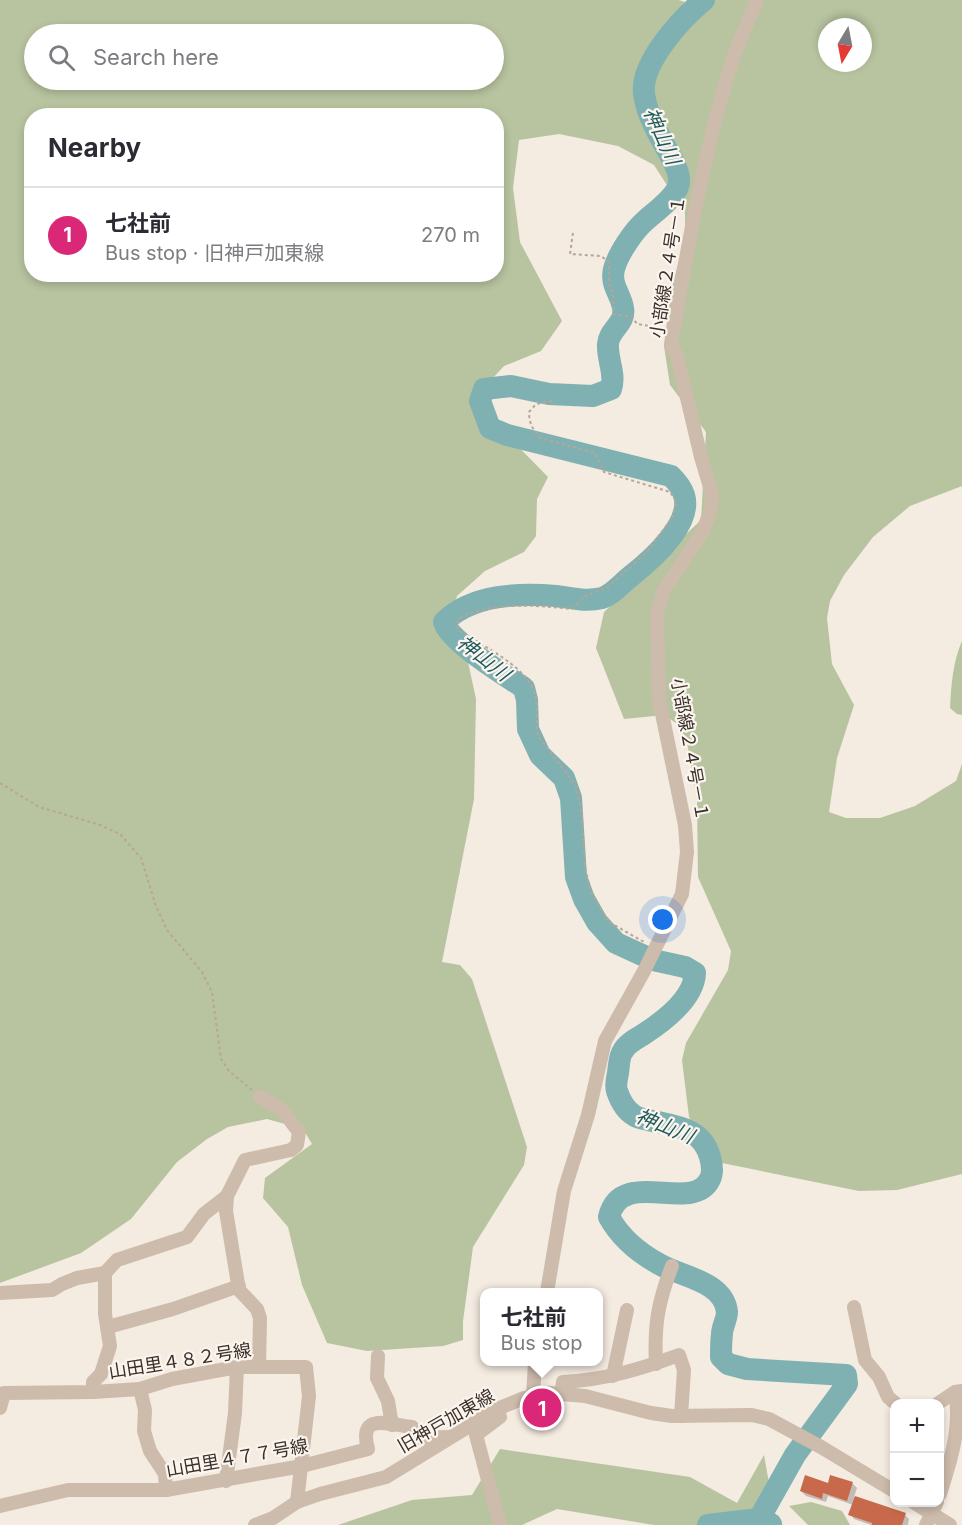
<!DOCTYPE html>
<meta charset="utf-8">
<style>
body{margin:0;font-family:Inter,"Noto Sans JP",sans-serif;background:#f7f7f7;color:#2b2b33}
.controls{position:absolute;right:18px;bottom:18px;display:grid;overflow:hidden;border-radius:12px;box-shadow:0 3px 9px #0003}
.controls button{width:54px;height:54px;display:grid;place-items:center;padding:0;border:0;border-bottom:2px solid #e1e1e2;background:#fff;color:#2b2b33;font:30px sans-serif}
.compass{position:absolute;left:818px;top:18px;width:54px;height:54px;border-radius:50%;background:#fff;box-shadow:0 3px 9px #0003;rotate:190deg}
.you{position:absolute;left:663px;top:920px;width:21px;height:21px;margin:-15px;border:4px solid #fff;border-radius:50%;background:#1a73e8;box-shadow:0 0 0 9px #1a73e833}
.badge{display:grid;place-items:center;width:39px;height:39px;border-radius:50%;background:#db2777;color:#fff;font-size:20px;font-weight:700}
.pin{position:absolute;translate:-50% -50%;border:3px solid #fff;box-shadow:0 2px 6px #0006}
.popup{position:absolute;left:480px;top:1288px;width:123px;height:78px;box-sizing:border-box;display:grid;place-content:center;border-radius:12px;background:#fff;filter:drop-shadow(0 2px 4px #0005);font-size:20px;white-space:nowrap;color:#7c7c81}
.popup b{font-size:22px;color:#2b2b33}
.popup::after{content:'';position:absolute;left:50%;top:100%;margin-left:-12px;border:12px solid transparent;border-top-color:#fff}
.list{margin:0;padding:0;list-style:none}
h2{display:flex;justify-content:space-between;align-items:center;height:78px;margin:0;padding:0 24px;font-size:26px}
h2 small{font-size:20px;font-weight:400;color:#7c7c81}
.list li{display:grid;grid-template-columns:39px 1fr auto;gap:18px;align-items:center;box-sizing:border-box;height:96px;padding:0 24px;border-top:2px solid #e1e1e2}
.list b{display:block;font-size:22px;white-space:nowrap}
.list p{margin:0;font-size:20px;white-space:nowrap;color:#7c7c81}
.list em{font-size:20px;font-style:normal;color:#7c7c81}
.icon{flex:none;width:33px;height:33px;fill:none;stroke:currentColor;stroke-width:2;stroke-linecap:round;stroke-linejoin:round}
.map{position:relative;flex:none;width:962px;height:1525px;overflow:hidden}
.search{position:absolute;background:#fff;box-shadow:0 3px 9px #0003;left:24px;top:24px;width:480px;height:66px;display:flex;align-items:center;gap:15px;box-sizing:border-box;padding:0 21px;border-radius:33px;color:#7c7c81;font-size:22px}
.panel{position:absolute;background:#fff;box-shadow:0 3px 9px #0003;left:24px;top:108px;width:480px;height:174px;border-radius:24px}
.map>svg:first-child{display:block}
.green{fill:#b8c4a0;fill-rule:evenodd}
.shadow{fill:#0003}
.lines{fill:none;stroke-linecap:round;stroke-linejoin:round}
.river{stroke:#7fb0b2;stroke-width:22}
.building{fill:#c8694b}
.path{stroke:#b9a596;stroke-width:2;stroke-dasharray:3 3;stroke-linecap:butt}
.minor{stroke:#cdbbac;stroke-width:14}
.labels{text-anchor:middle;stroke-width:4.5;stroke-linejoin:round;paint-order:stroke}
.street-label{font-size:18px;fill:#3b302b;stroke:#fbf5ee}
.water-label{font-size:20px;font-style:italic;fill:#1f5a5e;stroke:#fbf5ee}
</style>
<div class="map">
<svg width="962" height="1525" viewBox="0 0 962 1525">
<rect width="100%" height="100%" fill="#f4ebe1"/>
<!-- green -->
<g class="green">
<path d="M0,0h679l22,8 7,-8h254v486l-52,20 -37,31 -29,38 -14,26 -3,17 5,46 22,41 -17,53 -8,54 17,6h34l35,-12 41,-25 6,-17v410l-65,16 -38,1 -137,-28 -17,-8 -9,-18 -7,-20 -7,-57 4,-17 42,-73 3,-19 -33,-74 -1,-77 -10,-58 -8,-17 -15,-10 -40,4 -28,-71 8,-36 97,-92 5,-88 -36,-47 -6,-39 7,-56 14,-52v-25l-31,-48 -36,-19 -59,-12 -40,6 -6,48 7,54 42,79 -21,30 -37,15 -24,26 17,33 51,52 -11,22 -1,37 -12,16 -39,19 -28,25 -4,16 -1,18 16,32 8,37 -2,100 -32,163 18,3 12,14 55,168 -3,18 -51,82 -10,74v19l-20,6 -76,5 -40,-8 -25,-58 -14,-58 -25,-29 2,-20 47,-34 -9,-15 -36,-10 -39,8 -21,12 -30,23 -46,57 -50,34 -81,30zM827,27h36v36h-36zM34,34h460v46h-460zM32,116h464v158h-464z"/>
<path d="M962,641v74l-5,-1 -7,-6c1,-22 3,-47 12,-67z"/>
<path d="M500,1449l190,28 47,26 27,-48 11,62 -22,8h-99l-97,-16 -35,16h-184l74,-25 60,-5z"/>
<path d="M811,1502l31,9 8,14h-42l-19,-19z"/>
</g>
<!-- shadow -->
<path class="shadow" d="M831,1477l22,7 4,4 -3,9 51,18 4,4 -1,6h-37l-17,-6 -4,-5 3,-9 -25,-9 -2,6 -20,-6 -5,-5 28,-6z"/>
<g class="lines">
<!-- river -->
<g class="river">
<path d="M704,0c-22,18 -64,63 -60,94 3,21 14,40 25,59 5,10 13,22 9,34 -5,12 -23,25 -32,33 -12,10 -28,34 -32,49 -4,16 7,25 9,39 3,16 -14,21 -15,36 -1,16 8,30 3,45l-18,7 -44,-2 -38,-8 -27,3 -4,12 10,27 17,7 164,41c6,6 11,12 13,19 9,29 -34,66 -53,81 -9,7 -19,19 -29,22 -17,4 -29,0 -46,-2 -37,-3 -84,-2 -112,26 6,20 61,53 80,66l3,12 1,29 12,26 24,23 7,20 5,79 8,22 13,23 19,21 37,17 32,7 10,6c-1,25 -31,48 -51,61 -6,4 -17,9 -21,17 -4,5 -4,15 -5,22 -1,6 -3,12 -1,18 3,9 9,20 18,25 3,2 9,3 13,4 26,6 54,7 62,37 2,7 3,16 0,22 -17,36 -89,-13 -101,38 11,20 30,36 50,47 22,13 65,17 68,48 0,7 -5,15 -5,22 -1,8 -1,16 -1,23l7,7 19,5 99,6 1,9 -52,71 -36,64"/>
<path d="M708,1525l51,-6 12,5"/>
</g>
</g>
<!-- building -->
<g class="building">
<path d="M805,1475l23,8 2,-8 23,7 -6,19 -24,-8 -1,6 -22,-8z"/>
<path d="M855,1496l51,17 -4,12h-30v-2l-24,-8z"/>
</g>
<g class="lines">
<!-- path -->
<g class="path">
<path d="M573,233l-3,21 31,2 8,6v21l4,10 1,21 18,3 5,7 19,3 4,4"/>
<path d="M552,401l-16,3 -7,8c0,11 4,19 12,26l54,15 9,19 66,20 6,9v8l-4,9 -26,35 -38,34 -23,9 -13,13c-38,-4 -73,-7 -110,7l-5,7 1,7c24,16 74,38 78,69 2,13 -1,25 2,37l38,50 6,31 3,49 5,23 11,20 8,13 35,20"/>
<path d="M0,783l39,24 61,18 20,9 21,24 15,48 11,24 35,42 10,20 9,67 8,12 23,19"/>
</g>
<!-- minor -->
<g class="minor">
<path d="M547,1292l17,-101 24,-76 17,-74 39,-70 38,-77 5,-42 -2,-27 -26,-126 -2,-85 6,-22 40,-61 8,-22 1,-15 -11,-37 -24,-101 -6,-11c16,-93 31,-186 59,-277 7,-23 18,-46 27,-68"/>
<path d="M0,1293l52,-3 10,-6 15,-6 28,-5"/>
<path d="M854,1307l11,53 14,17 9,20 8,7"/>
<path d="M108,1327l65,-18 66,-23"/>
<path d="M378,1356l-1,22 11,23 4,24"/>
<path d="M656,1364c-2,-39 2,-62 16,-98"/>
<path d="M259,1366l1,-48 -3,-9 -18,-19 -13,-79 1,-15 18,-36 46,-10 6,-5 2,-13 -16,-21 -23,-14"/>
<path d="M613,1376l14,-66"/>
<path d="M140,1389l5,21 -1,21 6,20 15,23 1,16"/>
<path d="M93,1392v-10l8,-8 9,-28 -5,-32v-41l12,-13 70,-23 17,-23 23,-18"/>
<path d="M561,1394l2,-12c41,-2 78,-13 116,-27l5,15 -3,46"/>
<path d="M533,1397l2,-35"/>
<path d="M937,1404l18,-12 7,-1"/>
<path d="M0,1408l4,-15 89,-1 47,-3 32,-10 65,-12h69l3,29 -12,106"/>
<path d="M497,1409l3,8 -24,18 24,90"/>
<path d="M226,1481l9,-68 2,-46"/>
<path d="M940,1494c10,-31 22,-68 15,-102"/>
<path d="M913,1502l37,23"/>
<path d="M0,1506l68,-16h98l136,-24 66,-17c-10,-37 20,-25 44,-22l3,9 3,2 31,-1"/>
<path d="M255,1525l18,-7 24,-16 23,-8 66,-17 111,-68 27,-11 26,-5 35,3 66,17 21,3 80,-1 17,4 52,28 73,44"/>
<path d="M926,1525l11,-23"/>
</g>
</g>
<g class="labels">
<!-- street labels -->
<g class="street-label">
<text transform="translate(668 267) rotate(-81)" y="6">小部線２４号－１</text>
<text transform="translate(690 749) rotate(80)" y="6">小部線２４号－１</text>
<text transform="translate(180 1361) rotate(-9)" y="6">山田里４８２号線</text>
<text transform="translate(446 1421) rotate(-30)" y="6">旧神戸加東線</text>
<text transform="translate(237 1458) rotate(-10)" y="6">山田里４７７号線</text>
</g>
<!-- water labels -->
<g class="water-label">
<text transform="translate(662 136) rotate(66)" y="7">神山川</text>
<text transform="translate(484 658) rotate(38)" y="7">神山川</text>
<text transform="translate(665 1126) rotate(22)" y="7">神山川</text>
</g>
</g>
</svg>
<div class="controls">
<button>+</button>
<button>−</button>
</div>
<svg class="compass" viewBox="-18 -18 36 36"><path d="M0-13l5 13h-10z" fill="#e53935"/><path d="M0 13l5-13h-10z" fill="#7c7c81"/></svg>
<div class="you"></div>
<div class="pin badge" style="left:542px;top:1408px">1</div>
<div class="popup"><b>七社前</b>Bus stop</div>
<div class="search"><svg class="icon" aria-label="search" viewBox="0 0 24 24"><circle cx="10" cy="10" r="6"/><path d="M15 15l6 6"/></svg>Search here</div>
<section class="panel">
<h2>Nearby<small></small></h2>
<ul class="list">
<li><span class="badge">1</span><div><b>七社前</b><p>Bus stop · 旧神戸加東線</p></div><em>270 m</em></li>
</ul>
</section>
</div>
